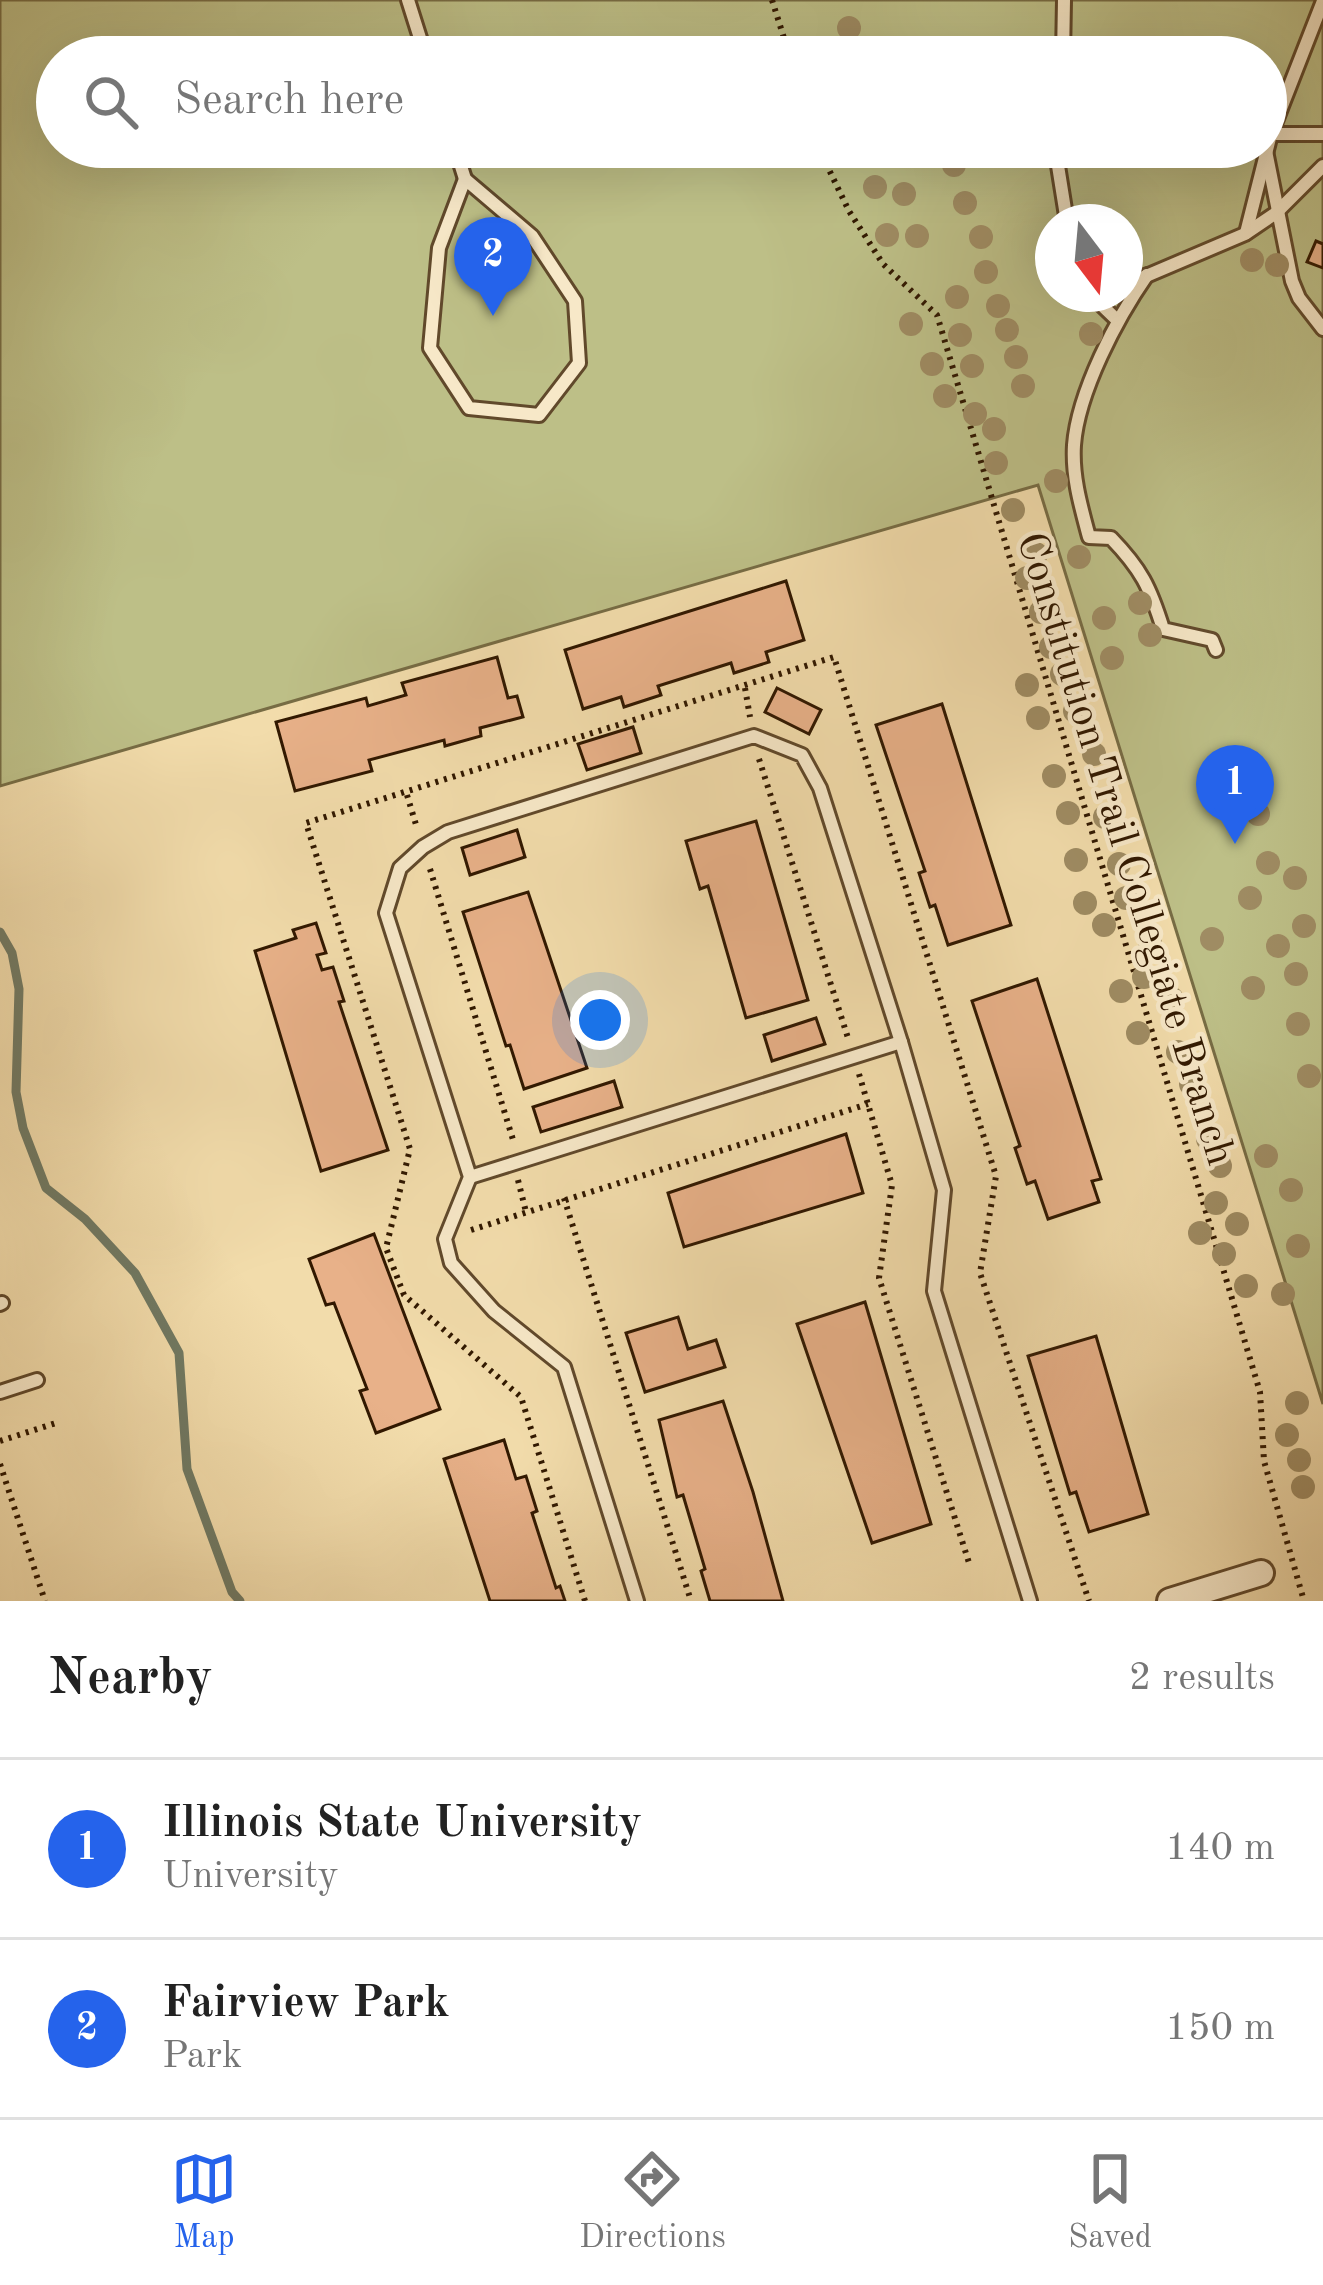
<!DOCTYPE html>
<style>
body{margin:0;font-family:"Old Standard TT",serif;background:#f6f6f6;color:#222}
.compass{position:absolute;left:1035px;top:204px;width:108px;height:108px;border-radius:50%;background:#fff;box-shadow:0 12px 48px #0002;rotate:164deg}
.you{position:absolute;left:600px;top:1020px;width:42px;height:42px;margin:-30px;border:9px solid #fff;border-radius:50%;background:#1a73e8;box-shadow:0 0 0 18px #1a73e833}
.badge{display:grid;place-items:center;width:78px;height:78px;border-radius:50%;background:#2563eb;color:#fff;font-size:39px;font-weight:700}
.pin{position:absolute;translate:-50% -99px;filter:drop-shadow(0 3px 6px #0008)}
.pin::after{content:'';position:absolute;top:63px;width:42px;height:36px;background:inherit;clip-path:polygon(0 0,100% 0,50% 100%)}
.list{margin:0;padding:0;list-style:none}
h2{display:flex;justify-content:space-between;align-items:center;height:156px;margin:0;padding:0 48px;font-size:51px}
h2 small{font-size:39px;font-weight:400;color:#767676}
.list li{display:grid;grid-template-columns:78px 1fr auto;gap:36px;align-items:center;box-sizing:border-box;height:180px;padding:0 48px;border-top:3px solid #e0e0e0}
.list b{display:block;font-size:45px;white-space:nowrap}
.list p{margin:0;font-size:39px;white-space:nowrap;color:#767676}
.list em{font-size:39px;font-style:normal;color:#767676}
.icon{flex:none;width:66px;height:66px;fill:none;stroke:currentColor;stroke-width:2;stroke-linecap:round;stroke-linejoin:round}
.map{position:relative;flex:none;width:1323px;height:1601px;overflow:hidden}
.search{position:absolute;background:#fff;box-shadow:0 12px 48px #0002;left:36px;right:36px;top:36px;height:132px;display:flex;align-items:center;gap:30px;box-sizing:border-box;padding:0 42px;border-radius:66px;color:#767676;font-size:45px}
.sheet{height:516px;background:#fff}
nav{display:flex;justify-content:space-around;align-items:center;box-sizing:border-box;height:168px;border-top:3px solid #e0e0e0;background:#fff;font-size:33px;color:#767676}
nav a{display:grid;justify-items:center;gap:6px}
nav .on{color:#2563eb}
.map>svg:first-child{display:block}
.green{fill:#bdbf87;stroke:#776c44;stroke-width:3;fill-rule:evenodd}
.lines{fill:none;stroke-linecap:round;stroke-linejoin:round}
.stream{stroke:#717a64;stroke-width:9}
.building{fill:#e8b189;stroke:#311800;stroke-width:3}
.service-casing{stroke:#61492b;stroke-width:18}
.minor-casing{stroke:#61492b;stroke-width:30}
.path{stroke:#311800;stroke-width:6;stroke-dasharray:3 6;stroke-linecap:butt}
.service{stroke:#f7e8c8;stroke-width:12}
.minor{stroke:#f7e8c8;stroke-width:24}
.tree{fill:#9f8c63}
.labels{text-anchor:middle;stroke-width:9;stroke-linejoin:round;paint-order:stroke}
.street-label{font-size:42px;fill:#311800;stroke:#f7e8c8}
</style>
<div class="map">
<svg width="1323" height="1601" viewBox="0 0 1323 1601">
<rect width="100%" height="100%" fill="#f2dcab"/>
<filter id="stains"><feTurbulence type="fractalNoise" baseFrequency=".00167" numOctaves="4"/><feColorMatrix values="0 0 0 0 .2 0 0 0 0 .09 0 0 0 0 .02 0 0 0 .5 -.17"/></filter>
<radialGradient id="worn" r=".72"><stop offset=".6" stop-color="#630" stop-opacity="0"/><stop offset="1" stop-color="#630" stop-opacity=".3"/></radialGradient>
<!-- green -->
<path class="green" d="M0,0h1323v1404l-285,-919 -1038,301zM57,57h1209v90h-1209zM1053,222h72v72h-72z"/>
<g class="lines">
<!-- stream -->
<path class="stream" d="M0,932l12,21 7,36 -3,103 7,36 23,60 39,31 50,54 44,80 8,116 45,123 8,9"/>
</g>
<!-- building -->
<g class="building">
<path d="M1316,241l7,3v24l-16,-6z"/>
<path d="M786,581l18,59 -38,12 3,10 -35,11 -3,-10 -73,23 3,9 -37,12 -3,-10 -38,12 -18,-59z"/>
<path d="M497,657l11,41 9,-2 6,21 -43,11 1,8 -36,10 -1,-6 -75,20 3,11 -77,20 -19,-69 90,-24 2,8 38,-11 -4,-12z"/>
<path d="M777,688l44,22 -12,24 -44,-22z"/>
<path d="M942,704l69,221 -63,20 -13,-40 -5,2 -11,-34 6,-2 -49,-146z"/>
<path d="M633,727l8,26 -54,17 -9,-26z"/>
<path d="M756,821l52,179 -62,18 -38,-132 -8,3 -14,-48z"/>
<path d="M517,830l8,27 -55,18 -8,-27z"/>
<path d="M528,892l59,176 -63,21 -14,-44 -4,1 -43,-134z"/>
<path d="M316,923l10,30 -9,2 5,15 11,-3 11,34 -5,1 49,148 -67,21 -66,-220 41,-13 -3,-8z"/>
<path d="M1037,979l64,200 -9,2 7,21 -51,17 -13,-38 -8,3 -12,-36 5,-2 -48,-145z"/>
<path d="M816,1018l9,26 -53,17 -8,-26z"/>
<path d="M614,1081l8,26 -81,25 -8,-25z"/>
<path d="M846,1134l17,59 -179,54 -16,-54z"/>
<path d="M374,1234l66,175 -64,24 -16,-42 7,-2 -33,-86 -8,2 -17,-46z"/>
<path d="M865,1302l66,222 -59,19 -75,-219z"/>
<path d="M678,1317l10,32 28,-9 9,27 -80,25 -19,-59z"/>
<path d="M1096,1336l52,178 -59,18 -13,-40 -6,2 -42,-138z"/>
<path d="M723,1401l30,91 30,109h-73l-9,-30 4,-2 -22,-74 -6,2 -18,-77z"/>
<path d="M504,1440l12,39 10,-3 11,35 -5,2 24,75 4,-2 5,15h-75l-46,-142z"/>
</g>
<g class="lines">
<!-- service casing -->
<g class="service-casing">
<g id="service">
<path d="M408,0l18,57"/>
<path d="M1063,57l1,-57"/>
<path d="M1271,134l52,-133"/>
<path d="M455,147l10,32"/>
<path d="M1055,147l12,75"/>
<path d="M1266,151l26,130 7,17 24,31"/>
<path d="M465,179l67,57 43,65 4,62 -40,52 -70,-7 -39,-60 9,-100z"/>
<path d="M1246,233l25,-99h52"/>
<path d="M1147,275c-30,43 -69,117 -73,170 -2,32 7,62 15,92l22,1c30,31 39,49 52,91l49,11 4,10"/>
<path d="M1125,285l120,-51 31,-21 47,-47"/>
<path d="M1090,294l26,25"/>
<path d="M470,1177l431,-135"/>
<path d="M0,1304l2,-1"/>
<path d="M0,1392l37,-12"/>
<path d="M637,1601l-73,-234 -70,-56 -43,-48 -6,-24 25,-62 -84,-264 14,-45 23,-21 25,-15 306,-96 48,19 18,33 81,254 43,148 -10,101 96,310"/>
</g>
</g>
<!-- minor casing -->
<g class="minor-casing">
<path id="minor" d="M1170,1601l91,-28"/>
</g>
<!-- path -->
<g class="path">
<path d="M772,0l18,57"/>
<path d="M818,147l31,64 34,53 54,51 323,1077 4,69 40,140"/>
<path d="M745,688l5,29"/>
<path d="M759,759l89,279"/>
<path d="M407,795l10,33"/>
<path d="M430,869l84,274"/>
<path d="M859,1074l33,111 -13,93 91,288"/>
<path d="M518,1180l8,32"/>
<path d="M564,1198l127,403"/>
<path d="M471,1230l397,-126"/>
<path d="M0,1441l59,-19"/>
<path d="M0,1464l45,137"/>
<path d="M585,1601l-64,-204 -117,-102 -18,-47 24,-99 -104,-326 528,-166 162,519 -16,97 109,328"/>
</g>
<!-- service -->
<use href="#service" class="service"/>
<!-- minor -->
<use href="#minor" class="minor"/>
</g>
<!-- trees -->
<g class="tree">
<circle cx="849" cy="28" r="12"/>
<circle cx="954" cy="165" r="12"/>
<circle cx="875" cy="187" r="12"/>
<circle cx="904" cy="194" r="12"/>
<circle cx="965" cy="203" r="12"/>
<circle cx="887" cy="235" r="12"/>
<circle cx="917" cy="236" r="12"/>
<circle cx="981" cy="237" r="12"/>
<circle cx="1252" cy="260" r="12"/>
<circle cx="1277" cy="265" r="12"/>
<circle cx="986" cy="272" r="12"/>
<circle cx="957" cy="297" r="12"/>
<circle cx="998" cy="306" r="12"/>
<circle cx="911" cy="324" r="12"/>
<circle cx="1007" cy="330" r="12"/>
<circle cx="1091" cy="334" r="12"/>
<circle cx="960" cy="335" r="12"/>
<circle cx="1016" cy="357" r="12"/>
<circle cx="932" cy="364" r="12"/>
<circle cx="972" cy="366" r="12"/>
<circle cx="1023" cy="386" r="12"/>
<circle cx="945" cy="396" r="12"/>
<circle cx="975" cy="414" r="12"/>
<circle cx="994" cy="429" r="12"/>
<circle cx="996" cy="463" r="12"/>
<circle cx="1056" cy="481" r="12"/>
<circle cx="1013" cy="510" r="12"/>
<circle cx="1036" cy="554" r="12"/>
<circle cx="1079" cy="557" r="12"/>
<circle cx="1027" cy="578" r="12"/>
<circle cx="1140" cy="603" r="12"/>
<circle cx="1041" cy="612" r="12"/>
<circle cx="1104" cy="618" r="12"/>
<circle cx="1150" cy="635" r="12"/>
<circle cx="1051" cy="647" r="12"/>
<circle cx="1112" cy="658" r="12"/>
<circle cx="1062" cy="674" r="12"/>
<circle cx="1027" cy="685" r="12"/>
<circle cx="1075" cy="711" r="12"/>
<circle cx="1038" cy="718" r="12"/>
<circle cx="1094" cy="754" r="12"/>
<circle cx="1054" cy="776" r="12"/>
<circle cx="1244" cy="782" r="12"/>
<circle cx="1068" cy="813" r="12"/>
<circle cx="1258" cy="814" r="12"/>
<circle cx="1105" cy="817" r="12"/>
<circle cx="1076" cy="860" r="12"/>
<circle cx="1268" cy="863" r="12"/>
<circle cx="1119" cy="864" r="12"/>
<circle cx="1295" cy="878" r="12"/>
<circle cx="1126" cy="898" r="12"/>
<circle cx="1250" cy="898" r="12"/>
<circle cx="1085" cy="903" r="12"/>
<circle cx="1104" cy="925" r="12"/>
<circle cx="1304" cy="926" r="12"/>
<circle cx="1212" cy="939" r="12"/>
<circle cx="1150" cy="943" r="12"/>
<circle cx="1278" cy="946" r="12"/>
<circle cx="1296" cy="974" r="12"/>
<circle cx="1144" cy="977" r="12"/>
<circle cx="1253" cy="988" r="12"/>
<circle cx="1121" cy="991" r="12"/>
<circle cx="1171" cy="998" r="12"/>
<circle cx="1298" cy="1024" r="12"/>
<circle cx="1138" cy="1033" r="12"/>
<circle cx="1178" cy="1052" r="12"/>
<circle cx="1309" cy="1076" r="12"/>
<circle cx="1191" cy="1084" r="12"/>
<circle cx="1208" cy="1139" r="12"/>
<circle cx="1266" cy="1156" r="12"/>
<circle cx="1220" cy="1166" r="12"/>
<circle cx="1291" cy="1190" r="12"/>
<circle cx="1216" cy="1203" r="12"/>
<circle cx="1237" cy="1224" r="12"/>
<circle cx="1200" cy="1233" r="12"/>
<circle cx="1298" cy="1246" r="12"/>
<circle cx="1224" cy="1254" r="12"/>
<circle cx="1246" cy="1286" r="12"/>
<circle cx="1283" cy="1294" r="12"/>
<circle cx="1297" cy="1403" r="12"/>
<circle cx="1287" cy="1435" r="12"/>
<circle cx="1299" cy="1460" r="12"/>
<circle cx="1303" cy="1487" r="12"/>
</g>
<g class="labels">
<!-- street labels -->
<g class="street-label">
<text transform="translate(1128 848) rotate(73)" y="15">Constitution Trail Collegiate Branch</text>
</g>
</g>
<rect width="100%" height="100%" filter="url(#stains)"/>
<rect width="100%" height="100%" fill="url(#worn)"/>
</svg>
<svg class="compass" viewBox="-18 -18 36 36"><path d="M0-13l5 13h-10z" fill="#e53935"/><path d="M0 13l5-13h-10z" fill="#767676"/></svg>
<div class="you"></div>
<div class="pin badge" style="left:1235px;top:844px">1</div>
<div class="pin badge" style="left:493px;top:316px">2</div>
<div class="search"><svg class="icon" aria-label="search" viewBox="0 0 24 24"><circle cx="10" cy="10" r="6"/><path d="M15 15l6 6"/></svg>Search here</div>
</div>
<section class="sheet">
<h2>Nearby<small>2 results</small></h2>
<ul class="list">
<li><span class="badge">1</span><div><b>Illinois State University</b><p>University</p></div><em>140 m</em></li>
<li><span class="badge">2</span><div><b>Fairview Park</b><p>Park</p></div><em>150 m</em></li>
</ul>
</section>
<nav>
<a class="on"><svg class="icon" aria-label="map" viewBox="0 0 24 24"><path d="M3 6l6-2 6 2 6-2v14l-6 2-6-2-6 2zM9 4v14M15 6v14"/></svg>Map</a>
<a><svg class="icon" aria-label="directions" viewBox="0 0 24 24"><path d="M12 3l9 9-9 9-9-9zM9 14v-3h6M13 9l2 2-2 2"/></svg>Directions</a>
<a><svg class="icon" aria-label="saved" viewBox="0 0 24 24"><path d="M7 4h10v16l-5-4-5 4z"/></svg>Saved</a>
</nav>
